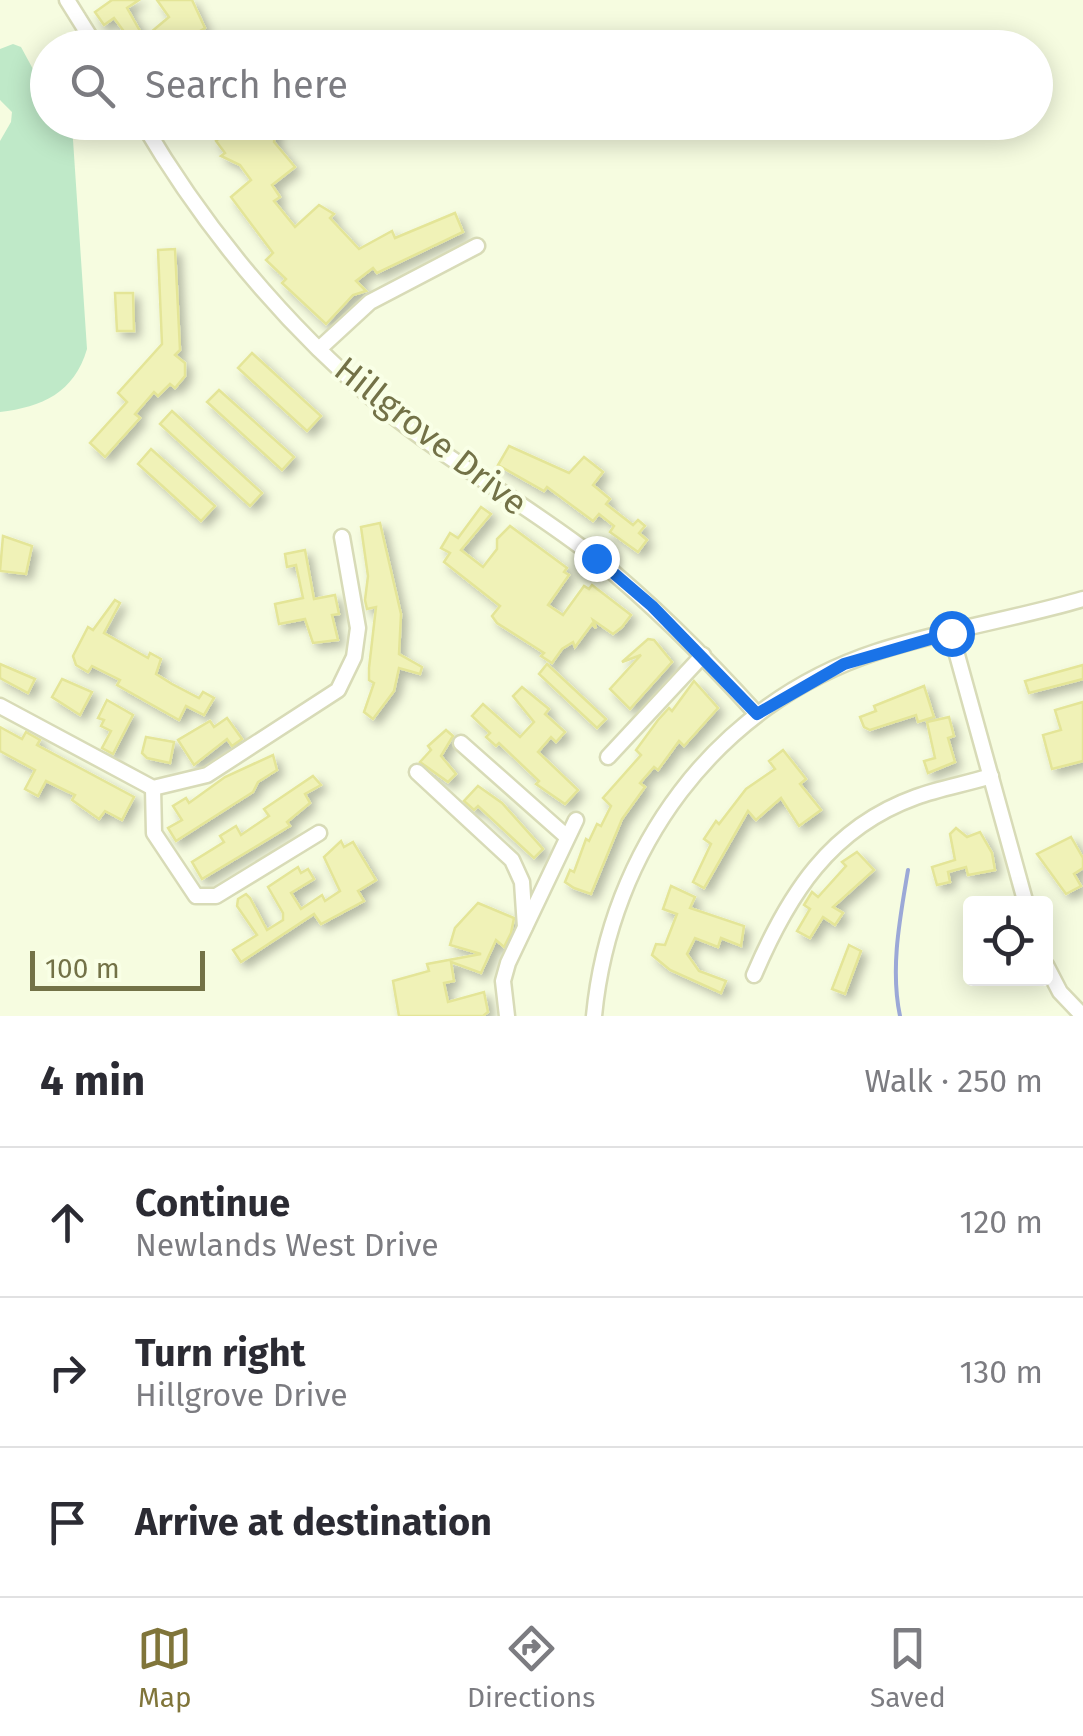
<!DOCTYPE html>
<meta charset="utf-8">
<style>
body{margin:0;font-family:"Fira Sans",sans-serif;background:#f7f7f7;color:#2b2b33}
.controls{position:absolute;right:30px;bottom:30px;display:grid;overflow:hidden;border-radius:10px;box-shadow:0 5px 25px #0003}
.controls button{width:90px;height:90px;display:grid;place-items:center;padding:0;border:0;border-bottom:2px solid #e1e1e2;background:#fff;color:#2b2b33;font:50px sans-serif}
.scale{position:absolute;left:30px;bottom:25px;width:175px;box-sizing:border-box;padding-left:10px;border:5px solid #737247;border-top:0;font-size:28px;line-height:35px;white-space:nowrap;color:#737247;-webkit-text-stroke:8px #f9ffe6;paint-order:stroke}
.stop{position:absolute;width:30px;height:30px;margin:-22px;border:8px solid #1a73e8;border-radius:50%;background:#fff}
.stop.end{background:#1a73e8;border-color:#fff;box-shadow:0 2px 10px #0008}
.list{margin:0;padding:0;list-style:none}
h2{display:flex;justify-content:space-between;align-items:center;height:130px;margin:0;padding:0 40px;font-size:42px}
h2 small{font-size:32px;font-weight:400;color:#7c7c81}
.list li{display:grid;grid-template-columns:65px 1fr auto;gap:30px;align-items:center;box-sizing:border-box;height:150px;padding:0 40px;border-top:2px solid #e1e1e2}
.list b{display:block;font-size:38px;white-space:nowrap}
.list p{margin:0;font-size:32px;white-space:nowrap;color:#7c7c81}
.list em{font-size:32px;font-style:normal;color:#7c7c81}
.icon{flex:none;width:55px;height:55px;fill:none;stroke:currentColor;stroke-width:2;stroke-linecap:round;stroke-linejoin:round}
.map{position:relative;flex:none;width:1083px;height:1016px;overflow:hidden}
.search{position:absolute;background:#fff;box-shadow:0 5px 25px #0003;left:30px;right:30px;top:30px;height:110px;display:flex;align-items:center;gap:25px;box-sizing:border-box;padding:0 35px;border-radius:55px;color:#7c7c81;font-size:38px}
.sheet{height:580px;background:#fff}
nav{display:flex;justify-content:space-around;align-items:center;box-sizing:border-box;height:140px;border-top:2px solid #e1e1e2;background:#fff;font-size:28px;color:#7c7c81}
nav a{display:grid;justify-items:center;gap:5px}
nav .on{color:#80753a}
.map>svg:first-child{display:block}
.green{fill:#bfe9c8}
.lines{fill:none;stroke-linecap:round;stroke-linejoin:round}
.stream{stroke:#9ba8d7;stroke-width:4}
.building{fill:#f0f2b7;stroke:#e4e597;stroke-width:2.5;filter:url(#shadow)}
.minor-casing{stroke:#d8dbb7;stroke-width:19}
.minor{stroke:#fff;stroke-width:14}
.route{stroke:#1a73e8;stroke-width:12}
.labels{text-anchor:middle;stroke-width:8;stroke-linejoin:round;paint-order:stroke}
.street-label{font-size:35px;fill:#737247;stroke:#f9ffe6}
</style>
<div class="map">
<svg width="1083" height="1016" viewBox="0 0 1083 1016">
<defs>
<filter id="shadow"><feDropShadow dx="5.5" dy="5.5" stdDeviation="5" flood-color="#0004"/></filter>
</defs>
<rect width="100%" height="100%" fill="#f6fce0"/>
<!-- green -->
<path class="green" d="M13,44l8,3 26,48 1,27 24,3 15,224c-13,44 -45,58 -87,63v-271l11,-19 1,-10 -12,-12v-51z"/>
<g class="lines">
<!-- stream -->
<path class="stream" d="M900,1016c-10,-48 0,-98 8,-146"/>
</g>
<!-- building -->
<g class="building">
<path d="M112,0h27l-12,8 17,30 25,-21 -12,-17h35l13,28 -5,3 5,17h-30l-6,-10 -14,10h-25l4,-3 -20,-27 -10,7 -9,-13z"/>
<path d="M236,122h41l-3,20 21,25 -23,18 8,12 -6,4 21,26 24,-22 15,9 -4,4 29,31 33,-18 3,7 60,-25 8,19 -86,41 -4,-5 -17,13 10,10 -13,4 -27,29 -44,-41 4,-4 -20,-19 7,-7 -42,-56 20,-17 -11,-15 -19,-9 4,-3 -9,-12z"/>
<path d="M175,249l5,101 -5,5 10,8v13l-10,12 -5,-4 -12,12 -4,-4 -19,22 5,4 -35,39 -15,-14 37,-41 -9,-9 44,-49 -4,-94z"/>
<path d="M115,293h18l1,38h-17z"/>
<path d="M252,353l69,63 -14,15 -69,-63z"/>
<path d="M219,390l75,67 -12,13 -75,-68z"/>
<path d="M172,411l90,82 -12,13 -90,-82z"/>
<path d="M509,446l60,27 15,-16 19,15 -10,13 17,14 -4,5 27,21 5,-5 7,6 -6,7 8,7 -9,12 -28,-20 4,-6 -15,-12 -6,7 -46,-34 -3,4 -46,-26z"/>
<path d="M151,449l64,57 -14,15 -63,-57z"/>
<path d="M481,507l10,7 -30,36 22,17 14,-18v-10l13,-13 57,42 -3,4 5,3 -21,30 15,10 21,-29 5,3 3,-4 39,30 -9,12 -9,7 -20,-14 3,8 -4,-4 -17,23 -2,-5 -11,7 -10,14 -11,-7 3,-3 -47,-30 -5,-7 8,-10 -56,-44 6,-9 -9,-5 9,-15 8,5z"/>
<path d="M380,523l21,91 -2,40 23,13 -2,7 -21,-6 -5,23 -21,28 -9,-7 10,-29 -5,-3v-12l7,-61 -9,2 -2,-9 3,-24 -7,-49z"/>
<path d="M3,536l29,10 -6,28 -26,-3z"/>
<path d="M305,550l9,49 21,-4 4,19 -7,1 6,25 -25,3 -8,-24 -26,5 -4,-20 28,-6 -7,-33 -9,2 -2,-13z"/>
<path d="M115,600l5,3 -16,30 44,25 2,-5 11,6 -5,15 16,10 27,14 4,-6 11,6 -10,17 -18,-9 -7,14 -62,-35 3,-5 -28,-14 -4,6 -12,-7 -3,-9 15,-29 5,3z"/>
<path d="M648,639l6,1 18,22 -42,47 -20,-20 31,-34 -19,7z"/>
<path d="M0,664l35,15 -7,14 -28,-15z"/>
<path d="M547,664l59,55 -9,9 -58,-54z"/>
<path d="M1083,665v14l-54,14 -4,-12z"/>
<path d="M62,679l30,13 -12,23 -28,-18z"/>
<path d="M694,681l24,27 -34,38 -5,-5 -21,29 -4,-3 -14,16 5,4 -23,32 -31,75 -17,-6 -9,-6 5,-12 4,2 12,-33 3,2 8,-17 4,2 10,-20 -8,-8 38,-43 -5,-5 22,-30 11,-12 3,3z"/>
<path d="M924,686l10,31 -16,5 -2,-7 -46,15 -6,-3 -4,-10 16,-6 -2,-5z"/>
<path d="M522,687l27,22 -4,5 20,18 -9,10 -5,-5 -13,15 40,38 -13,14 -29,-20 3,-3 -40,-38 -3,3 -10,-9 4,-4 -18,-17 11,-12 37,33 14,-15 -21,-26z"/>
<path d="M107,700l26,15 -20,39 -11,-6 9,-17 -10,-5 3,-6 -6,-2z"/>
<path d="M1083,702v59l-31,8 -9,-34 18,-5 -6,-20z"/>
<path d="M949,717l5,19 -6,2 7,24 -27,11 -4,-12 11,-3 -8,-36z"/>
<path d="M227,718l15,21 -10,7 -5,-7 -33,26 -16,-25 32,-19 4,6z"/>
<path d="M0,727l22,12 4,-7 14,8 -3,5 97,52 -12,23 -17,-9 -6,8 -27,-19 3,-5 -29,-14 -8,15 -13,-7 10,-19 -35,-19z"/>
<path d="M446,730l7,6 -12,20 15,18 -8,8 -28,-20 11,-12 -3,-4z"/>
<path d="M146,737l28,5 -4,21 -23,-5 -5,-5z"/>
<path d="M783,750l23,29 -6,5 21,26 -22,16 -18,-28 -25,22 -8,-9 -44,77 -11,-6 18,-38 -7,-5 12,-18 3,3 27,-35 29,-20 -6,-8z"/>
<path d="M273,755l4,15 -19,12 -5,10 -77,49 -8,-13 14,-8 -9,-14 13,-8 3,5 36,-26z"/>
<path d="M313,776l8,9 -16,9 5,9 -23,19 3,4 -88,53 -10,-17 32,-20 -4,-6 16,-10 5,9 28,-19 -5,-7z"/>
<path d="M478,786l24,17 41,46 -9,9 -56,-52 -4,4 -10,-9z"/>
<path d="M956,828l11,9 13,-5 12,21 3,17 -27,5 -2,-8 -18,5 2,10 -13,3 -5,-18 23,-7 -5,-26z"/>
<path d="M1071,837l12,21v10l-9,6 7,12 -15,8 -29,-40z"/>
<path d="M341,841l3,6 9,-5 23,38 -18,11 6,10 -43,23 -7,-10 -73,48 -8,-12 24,-15 -20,-29 1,-7 8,-5 4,4 17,32 16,-10v-7l-15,-26 30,-20 3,6 7,-4 6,10 -23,14 10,16 21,-14 3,6 15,-10 -16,-34z"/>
<path d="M857,852l17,18 -41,37 10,6 -8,12 -12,-8 -13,21 -13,-7 13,-22 -6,-4 8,-13 6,5 28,-31 -4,-4z"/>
<path d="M671,886l24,11 -5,11 54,18 -3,20 -20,-8 -3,9 -23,-9 -8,16 12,17 27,10 -5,12 -51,-23 -18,-15 4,-11 9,1 12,-31 -14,-5z"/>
<path d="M478,903l36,15 -3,15 -7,14 -8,-7 -15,33 -30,-11 3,19 -10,2 4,19 36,-10 4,20 -5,4h-84l-6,-35 36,-10 -2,-7 54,-10 -31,-9 5,-17z"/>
<path d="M849,945l12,6 -16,43 -13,-5z"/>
</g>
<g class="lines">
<!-- minor casing -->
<g class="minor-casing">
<g id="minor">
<path d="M67,0l30,48"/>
<path d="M142,122c63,107 144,204 239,284 68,57 148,99 217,154 58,47 109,99 159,154"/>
<path d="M319,349l51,-47 107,-56"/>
<path d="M951,633l75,271"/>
<path d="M0,706l153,82 54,-13 131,-85 16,-33 4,-29 -16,-91"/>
<path d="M461,743l106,94"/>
<path d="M608,757l95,-102"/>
<path d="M417,772l95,88 10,22 3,45"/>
<path d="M153,788l1,45 42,63h20l103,-63"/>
<path d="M1046,965l14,27 23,24"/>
<path d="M754,975c34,-80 76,-147 162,-178 24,-9 50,-13 75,-21"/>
<path d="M507,1016l-4,-35 5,-18 68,-143"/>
<path d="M594,1016c16,-166 121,-311 282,-364 67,-22 139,-33 207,-53"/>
</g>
</g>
<!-- minor -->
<use href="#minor" class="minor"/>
</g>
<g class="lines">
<!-- route -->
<path class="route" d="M596,558l56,48 105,108 87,-50 107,-31"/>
</g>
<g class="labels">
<!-- street labels -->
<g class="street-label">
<text transform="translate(431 436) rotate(38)" y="12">Hillgrove Drive</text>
</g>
</g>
</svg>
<div class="controls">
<button><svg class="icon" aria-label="locate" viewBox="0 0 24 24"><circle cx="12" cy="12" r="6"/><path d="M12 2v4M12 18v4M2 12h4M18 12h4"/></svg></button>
</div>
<div class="scale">100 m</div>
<div class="stop" style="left:951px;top:633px"></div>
<div class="stop end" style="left:596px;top:558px"></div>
<div class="search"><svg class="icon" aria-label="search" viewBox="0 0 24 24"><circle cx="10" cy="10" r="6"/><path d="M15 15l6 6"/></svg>Search here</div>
</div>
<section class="sheet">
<h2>4 min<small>Walk · 250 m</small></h2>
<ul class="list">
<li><svg class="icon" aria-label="ahead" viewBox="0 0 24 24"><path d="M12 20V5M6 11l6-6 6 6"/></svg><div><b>Continue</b><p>Newlands West Drive</p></div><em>120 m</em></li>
<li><svg class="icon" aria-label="right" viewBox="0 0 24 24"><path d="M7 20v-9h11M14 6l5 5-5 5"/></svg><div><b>Turn right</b><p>Hillgrove Drive</p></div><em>130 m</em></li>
<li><svg class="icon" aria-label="arrive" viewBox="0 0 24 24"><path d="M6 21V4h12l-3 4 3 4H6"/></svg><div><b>Arrive at destination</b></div></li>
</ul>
</section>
<nav>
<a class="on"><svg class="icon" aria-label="map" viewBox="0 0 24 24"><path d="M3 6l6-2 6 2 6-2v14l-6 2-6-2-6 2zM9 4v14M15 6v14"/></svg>Map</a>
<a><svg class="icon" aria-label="directions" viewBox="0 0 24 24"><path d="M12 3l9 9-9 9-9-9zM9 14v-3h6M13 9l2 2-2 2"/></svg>Directions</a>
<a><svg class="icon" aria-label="saved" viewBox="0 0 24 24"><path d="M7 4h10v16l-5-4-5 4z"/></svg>Saved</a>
</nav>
